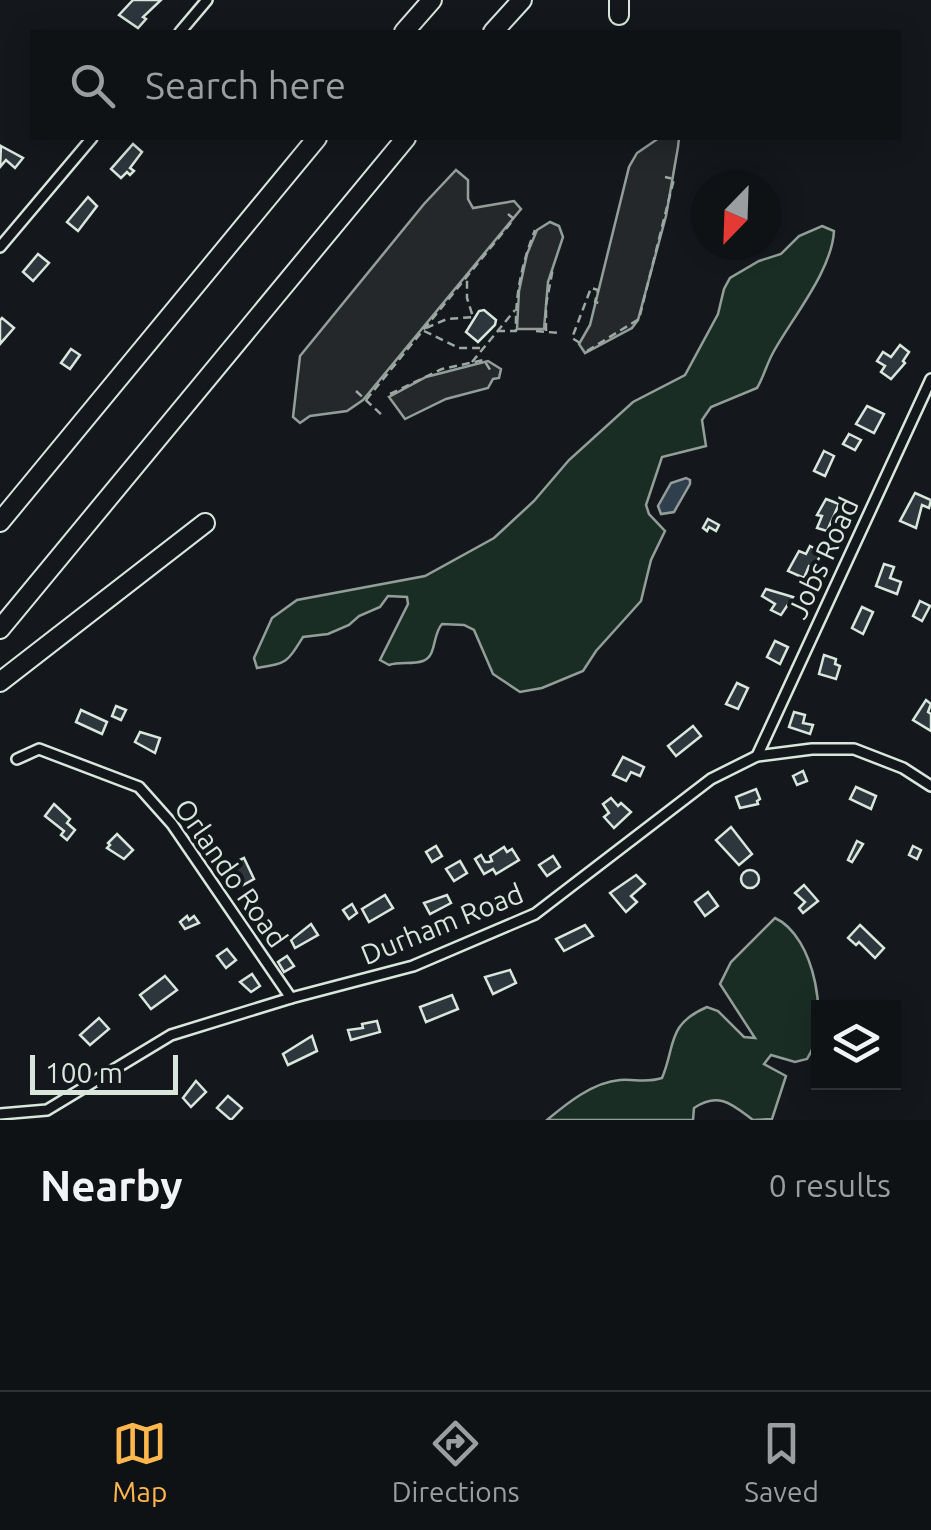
<!DOCTYPE html>
<style>
body{margin:0;font-family:Ubuntu,sans-serif;background:#181b1e;color:#f1f3f6}
.controls{position:absolute;right:30px;bottom:30px;display:grid;overflow:hidden;border-radius:0px;box-shadow:0 5px 25px #0003}
.controls button{width:90px;height:90px;display:grid;place-items:center;padding:0;border:0;border-bottom:2px solid #2f3234;background:#0f1215;color:#f1f3f6;font:50px sans-serif}
.compass{position:absolute;left:691px;top:170px;width:90px;height:90px;border-radius:50%;background:#0f1215;box-shadow:0 5px 25px #0003;rotate:203deg}
.scale{position:absolute;left:30px;bottom:25px;width:148px;box-sizing:border-box;padding-left:10px;border:5px solid #d8e6dc;border-top:0;font-size:28px;line-height:35px;white-space:nowrap;color:#d8e6dc;-webkit-text-stroke:8px #14181c;paint-order:stroke}
.list{margin:0;padding:0;list-style:none}
h2{display:flex;justify-content:space-between;align-items:center;height:130px;margin:0;padding:0 40px;font-size:42px}
h2 small{font-size:32px;font-weight:400;color:#9b9ea0}
.icon{flex:none;width:55px;height:55px;fill:none;stroke:currentColor;stroke-width:2;stroke-linecap:round;stroke-linejoin:round}
.map{position:relative;flex:none;width:931px;height:1120px;overflow:hidden}
.search{position:absolute;background:#0f1215;box-shadow:0 5px 25px #0003;left:30px;right:30px;top:30px;height:110px;display:flex;align-items:center;gap:25px;box-sizing:border-box;padding:0 35px;border-radius:0px;color:#9b9ea0;font-size:38px}
.sheet{height:270px;background:#0f1215}
nav{display:flex;justify-content:space-around;align-items:center;box-sizing:border-box;height:140px;border-top:2px solid #2f3234;background:#0f1215;font-size:28px;color:#9b9ea0}
nav a{display:grid;justify-items:center;gap:5px}
nav .on{color:#ffb74d}
.map>svg:first-child{display:block}
.green{fill:#1a2d24;stroke:#939e99;stroke-width:2.5}
.parking{fill:#24282b;stroke:#939e99;stroke-width:2.5}
.water{fill:#2f3f4d;stroke:#939e99;stroke-width:2.5}
.building{fill:#2c363c;stroke:#d8e6dc;stroke-width:2.5}
.lines{fill:none;stroke-linecap:round;stroke-linejoin:round}
.street-casing{stroke:#d8e6dc;stroke-width:14}
.highway-casing{stroke:#d8e6dc;stroke-width:22}
.path{stroke:#9da8a2;stroke-width:2.5;stroke-dasharray:8 5;stroke-linecap:butt}
.street{stroke:#14181c;stroke-width:9}
.highway{stroke:#14181c;stroke-width:18}
.labels{text-anchor:middle;stroke-width:8;stroke-linejoin:round;paint-order:stroke}
.street-label{font-size:28px;fill:#d8e6dc;stroke:#14181c}
</style>
<div class="map">
<svg width="931" height="1120" viewBox="0 0 931 1120">
<rect width="100%" height="100%" fill="#14181c"/>
<!-- green -->
<g class="green">
<path d="M822,226l12,5c-2,39 -41,86 -60,120 -7,12 -10,25 -17,37l-46,19 -9,13 4,26 -44,11 -16,48 3,9 16,17 -14,29 -10,41 -45,50 -13,20 -41,17 -22,4 -27,-18 -19,-44 -10,-5 -22,-1c-10,11 -5,32 -19,37 -11,4 -23,0 -34,4l-9,-5 28,-56 -1,-7 -19,-1 -8,11 -21,9 -10,9 -21,9 -25,3c-17,27 -16,26 -46,31l-3,-10 18,-40 25,-18 128,-24 69,-38 40,-37 35,-41 64,-58 52,-27 33,-61 6,-25 6,-11 29,-17 22,-7 18,-18z"/>
<path d="M775,918c40,18 56,106 32,141l-12,3 -24,-7 -7,9 22,12 -14,43 -19,1c-20,-15 -34,-29 -59,-12l-1,12h-146c19,-16 46,-38 73,-40 15,-1 27,3 42,-2 14,-33 4,-53 45,-71l11,4 26,26 11,1 -35,-54 11,-22z"/>
</g>
<!-- parking -->
<g class="parking">
<path d="M659,138h20l-1,9 -12,69 -28,104 -6,8 -47,25 -6,-9 11,-19 39,-158 8,-14z"/>
<path d="M456,170l12,10v19l5,9 41,-7 7,8 -158,191 -16,11 -37,5 -10,7 -7,-6 7,-61 124,-152z"/>
<path d="M550,222l9,4 4,11 -15,45 -4,47h-27l2,-38 8,-37 10,-24z"/>
<path d="M488,361l13,8 -2,9 -6,1 -5,9 -42,11 -41,20 -16,-22 37,-20z"/>
</g>
<!-- water -->
<path class="water" d="M686,478l4,2v4l-16,28 -13,2 -3,-8 13,-23z"/>
<!-- building -->
<g class="building">
<path d="M133,0h28l-18,17 3,2 -8,9 -19,-13z"/>
<path d="M133,144l9,8 -12,16 4,3 -4,4 -3,-3 -6,6 -10,-9z"/>
<path d="M1,146l22,12 -8,10 -9,-8 -6,7z"/>
<path d="M88,197l9,9 -19,25 -11,-9z"/>
<path d="M38,254l11,9 -16,18 -10,-9z"/>
<path d="M484,310l12,10 -1,5 -17,17 -12,-10 13,-21z"/>
<path d="M2,318l12,10 -14,16v-24z"/>
<path d="M900,345l9,7 -6,9 2,2 -14,16 -10,-7 4,-6 -8,-5 6,-9 8,5z"/>
<path d="M71,349l9,6 -10,14 -9,-6z"/>
<path d="M867,406l17,8 -10,19 -18,-9z"/>
<path d="M849,434l12,6 -6,10 -12,-6z"/>
<path d="M824,451l10,5 -9,20 -11,-5z"/>
<path d="M915,493l16,7 -2,8 -7,-3 -6,23 -16,-7z"/>
<path d="M826,499l13,5 -12,27 -10,-3 5,-12 -5,-1z"/>
<path d="M708,519l11,6 -3,6 -7,-4 -2,4 -4,-3z"/>
<path d="M810,546l12,6 -8,16 -5,-2 -5,12 -16,-7 11,-20 7,3z"/>
<path d="M884,564l10,3 -4,11 11,4 -4,12 -21,-8z"/>
<path d="M766,589l27,8 -12,18 -10,-5 4,-6 -13,-8z"/>
<path d="M920,601l10,5 -8,15 -9,-5z"/>
<path d="M862,607l11,5 -10,22 -11,-6z"/>
<path d="M775,641l13,6 -8,17 -13,-7z"/>
<path d="M824,655l12,4 -1,5 5,2 -4,13 -17,-5z"/>
<path d="M737,683l11,5 -10,21 -12,-5z"/>
<path d="M926,700l5,4 -3,8 3,2v17l-18,-11z"/>
<path d="M116,706l10,4 -5,10 -9,-4z"/>
<path d="M81,710l26,12 -5,12 -26,-12z"/>
<path d="M794,712l11,3 -2,8 10,2 -3,9 -21,-7z"/>
<path d="M693,726l8,10 -25,20 -8,-10z"/>
<path d="M140,732l20,6 -5,15 -20,-11z"/>
<path d="M623,757l21,10 -4,9 -9,-4 -5,9 -13,-6z"/>
<path d="M803,771l4,10 -10,4 -4,-9z"/>
<path d="M856,787l20,9 -5,13 -21,-10z"/>
<path d="M756,789l4,10 -3,2 1,3 -18,4 -4,-11z"/>
<path d="M611,798l7,8 3,-3 10,9 -17,16 -10,-11 5,-4 -6,-9z"/>
<path d="M54,804l16,15 -3,4 8,7 -8,10 -6,-5 3,-4 -19,-15z"/>
<path d="M731,827l21,27 -13,11 -23,-25z"/>
<path d="M117,834l16,16 -9,9 -17,-11 3,-3 -2,-2z"/>
<path d="M857,841l6,3 -11,18 -4,-2z"/>
<path d="M436,846l6,10 -10,6 -6,-10z"/>
<path d="M913,846l8,4 -4,9 -8,-4z"/>
<path d="M504,847l3,5 5,-3 7,11 -23,14 -3,-5 -9,5 -9,-15 6,-4 4,7h4l3,-1 -2,-5z"/>
<path d="M553,856l7,11 -13,9 -8,-11z"/>
<path d="M244,858l10,21 -11,6 -12,-21z"/>
<path d="M460,861l7,12 -13,8 -8,-12z"/>
<circle cx="750" cy="879" r="9"/>
<path d="M636,875l9,9 -14,12 6,6 -11,10 -16,-19z"/>
<path d="M804,885l14,16 -15,12 -4,-5 6,-6 -10,-9z"/>
<path d="M708,892l10,14 -13,10 -10,-14z"/>
<path d="M385,895l8,13 -24,14 -7,-13z"/>
<path d="M447,895l4,8 -21,11 -6,-11z"/>
<path d="M352,904l5,9 -8,6 -6,-9z"/>
<path d="M187,916l2,4 5,-4 5,7 -14,6 -5,-7z"/>
<path d="M311,924l7,11 -23,13 -4,-8z"/>
<path d="M585,925l8,11 -29,15 -8,-12z"/>
<path d="M860,925l24,23 -9,10 -16,-16 -3,3 -8,-7z"/>
<path d="M227,949l9,11 -10,8 -9,-12z"/>
<path d="M287,956l7,10 -10,6 -6,-10z"/>
<path d="M510,970l6,13 -23,11 -8,-17z"/>
<path d="M252,974l8,12 -9,6 -11,-10z"/>
<path d="M165,976l12,14 -26,19 -11,-14z"/>
<path d="M452,995l6,14 -32,13 -6,-15z"/>
<path d="M99,1018l10,11 -19,16 -10,-10z"/>
<path d="M377,1021l3,11 -29,8 -3,-10 15,-2 -1,-4z"/>
<path d="M312,1036l5,15 -29,14 -5,-11z"/>
<path d="M196,1081l10,11 -15,15 -8,-9z"/>
<path d="M228,1096l14,12 -11,12 -14,-12z"/>
</g>
<g class="lines">
<!-- street casing -->
<g class="street-casing">
<g id="street">
<path d="M180,32l27,-32"/>
<path d="M0,247l92,-109"/>
<path d="M757,756l174,-377"/>
<path d="M17,759l22,-10 100,38 33,37 119,174"/>
<path d="M0,1114l47,-4 124,-75 120,-37 122,-32 122,-52 176,-135 46,-23 55,-7h42l49,19 28,18"/>
</g>
</g>
<!-- highway casing -->
<g class="highway-casing">
<g id="highway">
<path d="M619,15v-15"/>
<path d="M404,32l28,-32"/>
<path d="M493,32l29,-32"/>
<path d="M0,522l317,-384"/>
<path d="M0,629l406,-491"/>
<path d="M0,682l205,-159"/>
</g>
</g>
<!-- path -->
<g class="path">
<path d="M426,328l21,-9 26,-2 -6,-19v-22"/>
<path d="M424,331l35,17h23"/>
<path d="M497,331h19c-1,-36 6,-68 19,-101"/>
<path d="M536,331l23,2"/>
<path d="M546,331v-26l7,-37"/>
<path d="M580,343l-8,-5 19,-50 7,2 -3,12 8,2"/>
<path d="M587,351l52,-32 35,-140 -9,-2"/>
<path d="M472,362l43,-52"/>
<path d="M356,391l28,26"/>
<path d="M390,394l52,-25 42,-9 8,13"/>
<path d="M366,400l148,-181 -6,-5"/>
</g>
<!-- street -->
<use href="#street" class="street"/>
<!-- highway -->
<use href="#highway" class="highway"/>
</g>
<g class="labels">
<!-- street labels -->
<g class="street-label">
<text transform="translate(823 558) rotate(-65)" y="10">Jobs Road</text>
<text transform="translate(231 873) rotate(55)" y="10">Orlando Road</text>
<text transform="translate(442 924) rotate(-22)" y="10">Durham Road</text>
</g>
</g>
</svg>
<div class="controls">
<button><svg class="icon" aria-label="layers" viewBox="0 0 24 24"><path d="M12 4l9 5-9 5-9-5zM3 14l9 5 9-5"/></svg></button>
</div>
<svg class="compass" viewBox="-18 -18 36 36"><path d="M0-13l5 13h-10z" fill="#e53935"/><path d="M0 13l5-13h-10z" fill="#9b9ea0"/></svg>
<div class="scale">100 m</div>
<div class="search"><svg class="icon" aria-label="search" viewBox="0 0 24 24"><circle cx="10" cy="10" r="6"/><path d="M15 15l6 6"/></svg>Search here</div>
</div>
<section class="sheet">
<h2>Nearby<small>0 results</small></h2>
<ul class="list">
</ul>
</section>
<nav>
<a class="on"><svg class="icon" aria-label="map" viewBox="0 0 24 24"><path d="M3 6l6-2 6 2 6-2v14l-6 2-6-2-6 2zM9 4v14M15 6v14"/></svg>Map</a>
<a><svg class="icon" aria-label="directions" viewBox="0 0 24 24"><path d="M12 3l9 9-9 9-9-9zM9 14v-3h6M13 9l2 2-2 2"/></svg>Directions</a>
<a><svg class="icon" aria-label="saved" viewBox="0 0 24 24"><path d="M7 4h10v16l-5-4-5 4z"/></svg>Saved</a>
</nav>
